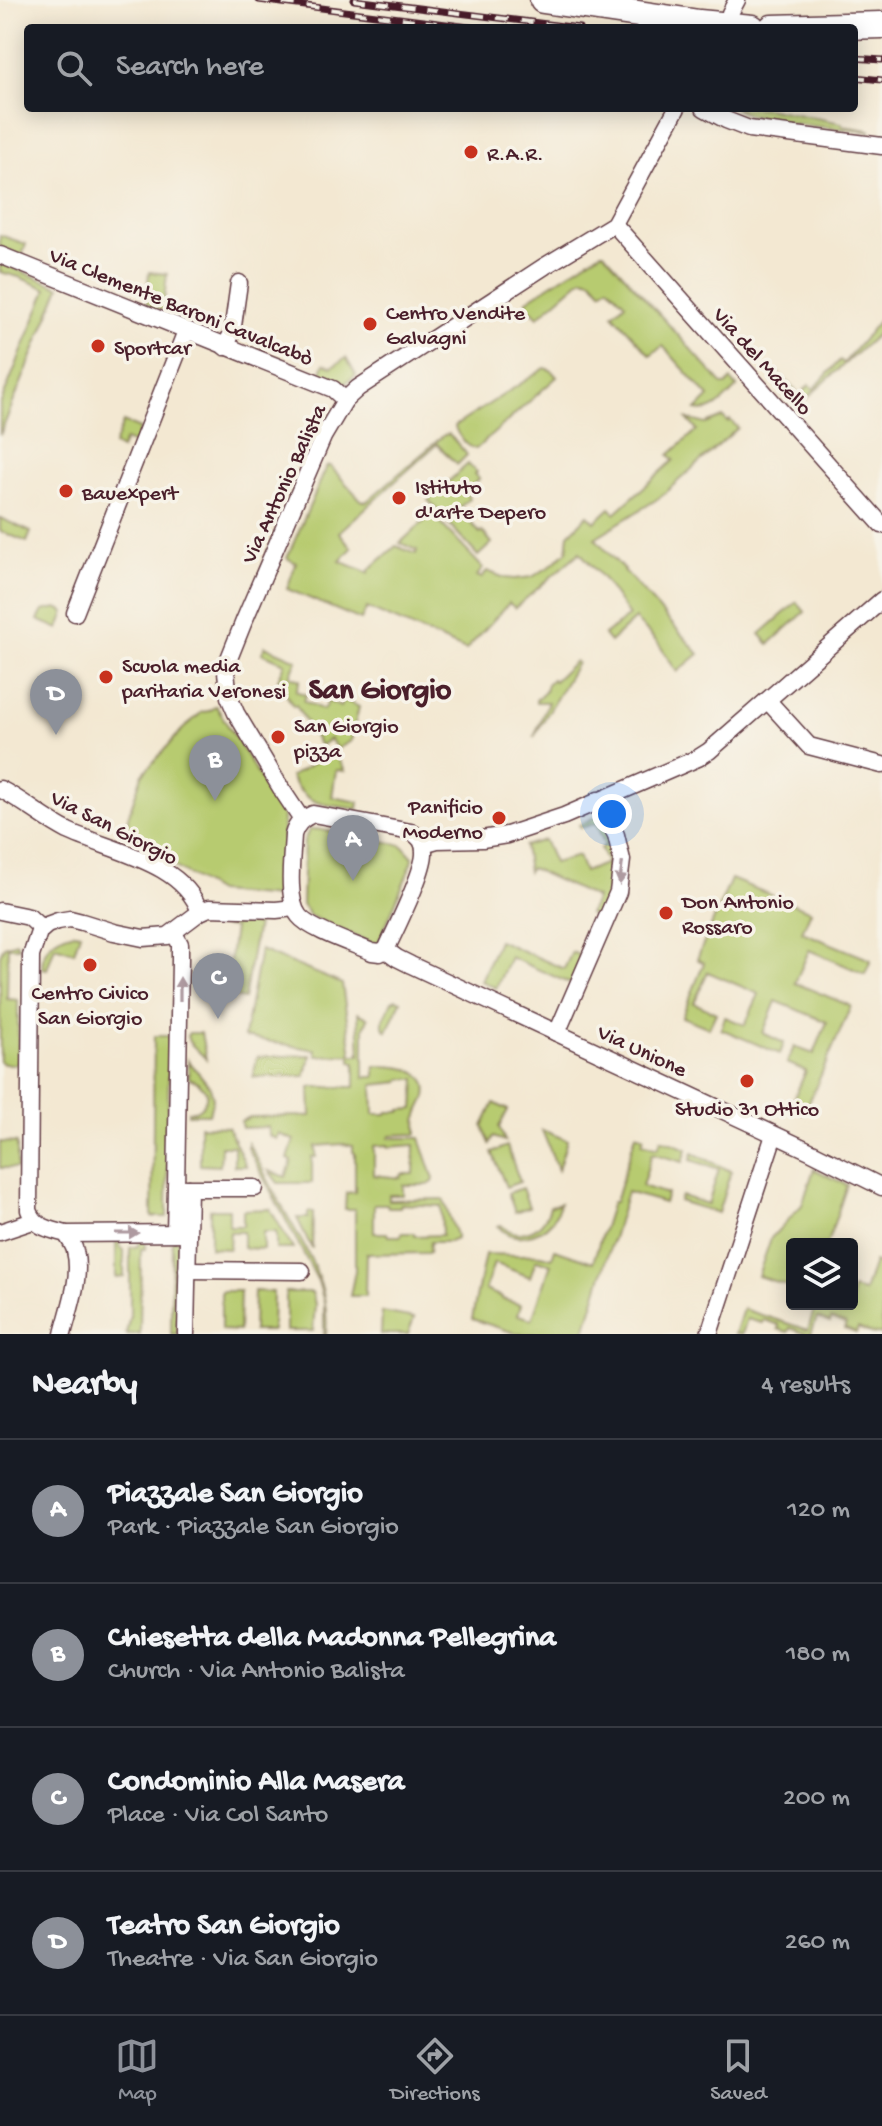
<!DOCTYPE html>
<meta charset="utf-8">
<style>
body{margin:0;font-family:"Gochi Hand",sans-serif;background:#20242c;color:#f1f3f6}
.controls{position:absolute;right:24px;bottom:24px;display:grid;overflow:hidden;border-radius:8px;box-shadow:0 4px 20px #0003}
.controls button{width:72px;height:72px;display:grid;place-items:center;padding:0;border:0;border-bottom:2px solid #363941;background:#171b24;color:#f1f3f6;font:40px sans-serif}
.you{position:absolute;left:612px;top:814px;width:28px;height:28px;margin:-20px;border:6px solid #fff;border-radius:50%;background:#1a73e8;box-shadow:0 0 0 12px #1a73e833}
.badge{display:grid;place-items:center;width:52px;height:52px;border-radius:50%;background:#8c9099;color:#fff;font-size:26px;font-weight:700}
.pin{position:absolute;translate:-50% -66px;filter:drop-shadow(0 2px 4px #0008)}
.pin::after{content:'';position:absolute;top:42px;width:28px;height:24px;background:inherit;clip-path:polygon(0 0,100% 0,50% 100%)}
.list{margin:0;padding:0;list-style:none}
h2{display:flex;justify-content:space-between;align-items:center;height:104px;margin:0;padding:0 32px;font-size:34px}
h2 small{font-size:26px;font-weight:400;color:#9ea1a6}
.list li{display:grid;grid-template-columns:52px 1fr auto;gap:24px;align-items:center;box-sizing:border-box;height:144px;padding:0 32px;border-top:2px solid #363941}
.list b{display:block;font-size:30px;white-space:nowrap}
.list p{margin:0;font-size:26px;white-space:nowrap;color:#9ea1a6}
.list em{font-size:26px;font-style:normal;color:#9ea1a6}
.icon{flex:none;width:44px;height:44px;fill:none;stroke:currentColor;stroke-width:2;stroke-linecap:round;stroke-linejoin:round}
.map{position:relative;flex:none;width:882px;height:1334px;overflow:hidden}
.search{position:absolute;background:#171b24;box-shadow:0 4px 20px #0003;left:24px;right:24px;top:24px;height:88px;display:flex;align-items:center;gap:20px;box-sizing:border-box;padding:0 28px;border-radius:8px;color:#9ea1a6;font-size:30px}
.sheet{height:680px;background:#171b24}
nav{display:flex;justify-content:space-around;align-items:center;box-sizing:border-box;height:112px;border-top:2px solid #363941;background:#171b24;font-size:22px;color:#9ea1a6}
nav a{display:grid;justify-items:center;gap:4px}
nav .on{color:#8c9099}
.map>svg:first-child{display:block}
.green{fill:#b7cb70;stroke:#80754e;stroke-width:2;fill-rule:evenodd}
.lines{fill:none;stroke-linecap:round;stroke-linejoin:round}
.street-casing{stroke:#633d44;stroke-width:19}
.primary-casing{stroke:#633d44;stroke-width:29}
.street{stroke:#fff;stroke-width:16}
.primary{stroke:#fff;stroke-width:26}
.rail-casing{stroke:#4a1f2b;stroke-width:7}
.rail{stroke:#f7f3e8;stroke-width:4;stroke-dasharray:12;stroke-linecap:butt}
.oneway{fill:#ae9aa0}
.poi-dot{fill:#c8321e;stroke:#f7f3e8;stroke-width:3}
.labels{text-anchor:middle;stroke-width:7;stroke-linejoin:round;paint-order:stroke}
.poi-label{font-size:22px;fill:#4a1f2b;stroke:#f7f3e8;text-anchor:start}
.street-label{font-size:22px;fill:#4a1f2b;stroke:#f7f3e8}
.district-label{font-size:30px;font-weight:bold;fill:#4a1f2b;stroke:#f7f3e8}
</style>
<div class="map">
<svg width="882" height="1334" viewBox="0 0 882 1334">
<rect width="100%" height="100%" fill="#f7f3e8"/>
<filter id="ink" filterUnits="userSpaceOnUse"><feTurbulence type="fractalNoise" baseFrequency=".0125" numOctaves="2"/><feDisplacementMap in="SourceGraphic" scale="16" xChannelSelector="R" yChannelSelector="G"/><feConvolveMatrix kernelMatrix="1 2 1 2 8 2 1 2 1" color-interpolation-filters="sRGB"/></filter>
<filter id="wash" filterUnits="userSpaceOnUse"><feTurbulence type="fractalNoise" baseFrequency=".006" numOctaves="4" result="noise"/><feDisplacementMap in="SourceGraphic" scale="32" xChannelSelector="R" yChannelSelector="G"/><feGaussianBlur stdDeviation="1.8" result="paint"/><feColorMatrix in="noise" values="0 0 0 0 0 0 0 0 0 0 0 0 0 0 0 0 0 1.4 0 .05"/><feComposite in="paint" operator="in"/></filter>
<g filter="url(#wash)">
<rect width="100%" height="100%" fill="#f3e8d2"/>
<!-- green -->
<g class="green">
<path d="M735,108h32l75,15 1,3 27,4v2c-29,-4 -115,-8 -135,-24z"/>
<path d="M0,235l26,9 -4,12 -22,-9z"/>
<path d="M601,252h3l4,5 115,128h3l5,-5 6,7c-12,12 -23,27 -41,23l13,-13 -46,-51 -13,9 -37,-41 12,-11 -17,-17 -6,5 -10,-11 -9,-2 -45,39 -12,-12 1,-5z"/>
<path d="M0,263l60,24 -60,148v-30l47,-116 -28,-12 -19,-5z"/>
<path d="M149,272l18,2 -4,37 -13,-5 -4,-4z"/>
<path d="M880,319l2,11 -86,78 -16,-17 6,-5 -10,-14 24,23 9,-10 5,4 26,-29 4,3z"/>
<path d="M346,358l10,17 -12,9 -24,-10 4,-10 8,3z"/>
<path d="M545,368l6,2 6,7 -81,72c-8,-1 -20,-15 -21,-23z"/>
<path d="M723,417l5,5 2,-2 8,8 -79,70 -64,40 104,116 -22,18 -19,-29 -23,-24 -25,23 -6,-7 25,-19 -25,-36 -24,-28 -65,56 -6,-5 -43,47 -99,-42 -6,12 -74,-31 9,-26 -9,-5 40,-92h3l31,34 5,2 78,-67 5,-1 16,18 2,3 -10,10 -20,-21 -98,88 13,16 -12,13 29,12v-3l27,-24 20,8 1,-4 -17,-7 32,-29 51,54 -6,8 5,2 5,-7 18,7 10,1 17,-2 17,-10 18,-16 2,-17 19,-19 7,7 15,-14 5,5 59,-53 -5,-5 28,-25 -10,-11 19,5z"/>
<path d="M123,422l17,7 -6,15 -9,-4 -4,9 -7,-4z"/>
<path d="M468,464l8,8 -2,2 5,5 -13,12 3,8 -9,8 10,11 -2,2 12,13 2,-2 10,12 -14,13 -50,-56z"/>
<path d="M0,518l31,14 -4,10 -27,-11z"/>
<path d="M797,602l8,10 -36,32 -9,-10z"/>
<path d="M57,608l8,4 -6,17 -21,-9 5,-9z"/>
<path d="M265,646l32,14 -7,16 10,4 -4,11 10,4 -2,6 19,9 5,-9 12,6 4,-7 15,7 -8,34 -14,8 -7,-10 -10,7 -24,-41 -3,1 -15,-26 7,-17 -23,-10z"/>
<path d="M575,661l2,2 -43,74 14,-35h-12v-2l9,-8 2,-8 5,-5 2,2z"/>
<path d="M216,706l67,110v69l-3,9 -3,3 -60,-5 -63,-38 -26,-23v-14l14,-42 40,-45 20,-18 7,-1z"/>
<path d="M334,751l11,20 -9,-1 -4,27 27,5 -1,7c-32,-5 -50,-1 -68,-32z"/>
<path d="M593,818h6l3,3c18,45 15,54 -3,98l-10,-5 7,-16 -65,-30 -3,4 -4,-26 20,-6 10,23 24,-7 6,16 23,-9 -7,-15 5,-2 -9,-23 -15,5 -2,-3z"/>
<path d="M316,829l82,15 5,2 10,11 -1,6 -34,81h-5l-63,-28 -8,-11 2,-64 5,-11z"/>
<path d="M731,879l80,32 -9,21 69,28 -6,14 -56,-24 -14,33 56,23 -47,108 -14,-7 16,-36 -19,-8 7,-16 20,7 13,-32 -51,-21 -13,32 21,10 -4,11 -59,-25 4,-12 20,8 14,-31 -51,-22 -14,31 22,10 -7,15 -27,-11 22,-54 -7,-4z"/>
<path d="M257,924l-13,75 -19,-4 9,-67 -20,-3z"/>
<path d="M75,932l5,1 -6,19 -19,-6 -8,23 -5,-1c0,-21 13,-32 33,-36z"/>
<path d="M498,940l66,29 8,-17 11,5 -12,27 -61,-27 -14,31 -15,-7z"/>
<path d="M16,942l3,5h-11l-1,52 11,1v64h-14l-4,-3v-106l4,-9z"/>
<path d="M260,950l82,34 10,71h8l-2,-42 10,5 -4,10v49h11v-11c21,0 57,0 51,31 -2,6 -6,11 -8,18 -1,6 -1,13 -1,19l-27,1 -1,3h31l14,41 -1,3 -5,3h-25v10h-14v5l54,-1 13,36v4l-7,3h-19l-1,11 -63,1 -1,42h-15l5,-25v-62h-10l1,-16 9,-1v-39l-2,-1v-6l-10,-2 -27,2v11h-4v26h-34l-9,-12 17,6 6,-16 -4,-2 6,-19 -15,-6 -2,5 -8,-3 -1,-9 -26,1 -1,-7 9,-4 61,-1 -1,-29h45v-25l-4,-1v-6l-35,1v-6l-72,-13zM401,1079h15l-2,30 -13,1v2h-13l-1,2h-13l-1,-29 27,-3zM388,1145v2l27,-2 -1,29h-12l-1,4 -27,-3v-29zM374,1204h13l1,3h12l1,-3 40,2 1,29 -28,1v-3h-12l-1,3h-13l-1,-3h-13z"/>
<path d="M396,999l5,2 -14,30 -4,-4v-6l9,-20z"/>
<path d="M189,1033h12l5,26 -17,-17 -2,-6z"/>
<path d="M154,1036h15l-2,181h-15z"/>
<path d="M311,1055l-6,21 -52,1 4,-20z"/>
<path d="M188,1060l22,27 3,11 -4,16h-21v-3c12,2 18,-8 19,-19l-9,-10 -9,-4z"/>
<path d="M494,1103l14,7 -9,17 6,14 -12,-4 -3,7 -7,-18z"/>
<path d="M200,1126l28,1 18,39h-12v-20h-13l-1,20 -20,-1z"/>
<path d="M542,1130l25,10 -9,30z"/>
<path d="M636,1134l8,3 -2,6 16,5 3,-9 26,10 -4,13 -31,-9 -10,33 25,8 -3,9 -37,-11 -43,142h-66l-46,-15 13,-65c12,0 23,1 34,1 15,0 17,-2 33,3l3,-9 38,13 19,-60h3zM536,1260l15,4 -19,55 -14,-4 3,-10 -19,-6v-2l-17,-7 9,-27 36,14z"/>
<path d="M0,1142l17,1v25h-17z"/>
<path d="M248,1143c11,18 20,38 30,56 24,45 53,82 48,135h-2v-32l-6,-21 -70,-133z"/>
<path d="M507,1146l13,36 -14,5 -14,-35z"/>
<path d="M693,1153l38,18 -13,42 -39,-12 2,-5 27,8 11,-35 -28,-9z"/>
<path d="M814,1169l33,16 -20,59h-35v43l-34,-11 13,-38 31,-33z"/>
<path d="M522,1188l7,19 -14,5 -7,-19z"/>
<path d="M560,1203c-2,6 -4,13 -8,18 -14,16 -40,22 -54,5l3,-1c19,17 44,4 49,-19z"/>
<path d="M210,1209h19v17h14v-16l27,-1 23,40h-17v-17h-13v17l-20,-1v-16h-13l-1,17 -19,-1z"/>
<path d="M308,1212h5l-1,37 -15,-31h11z"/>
<path d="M116,1238h2l3,10 3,2v27l-8,1z"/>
<path d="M140,1238h5v11h-4l-1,85h-14l4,-19v-67l8,-2z"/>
<path d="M172,1240h6l-1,94h-6z"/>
<path d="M882,1257v77h-9l-15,-6 -2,5 -11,-4 1,-5 -15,-5 -1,4 -13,-5 -6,16h-5l-16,-6 -2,4 -10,-3 1,-4 -15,-5 -2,3 -15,-4 -5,15h-7l8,-25 65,21 7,-24 20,6 3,-8h14v-15l12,3 10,-30 5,2z"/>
<path d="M221,1291h19l-1,40 -18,-1z"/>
<path d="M254,1291l19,1 -1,39h-19z"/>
<path d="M286,1292h26l3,12 -2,27h-27z"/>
<path d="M382,1312l32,6 -6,16h-27z"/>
</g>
</g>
<g filter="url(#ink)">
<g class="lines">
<!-- street casing -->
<g class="street-casing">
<g id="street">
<path d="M730,13l7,-13"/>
<path d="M704,108l22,12 23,9 133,17"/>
<path d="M614,224l268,301"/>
<path d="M0,255l333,134 12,11"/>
<path d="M225,347l7,-14 7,-50"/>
<path d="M75,613l111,-282"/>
<path d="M768,701l41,45 73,19"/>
<path d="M0,789c24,12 44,30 68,42 43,20 115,31 132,81"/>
<path d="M313,814l98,18c9,5 13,10 13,20 1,19 -29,78 -38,98l-6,3 -8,-1c-18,-8 -62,-22 -73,-36 -13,-16 -7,-60 -6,-81 3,-11 9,-16 20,-21z"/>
<path d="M302,820l-20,-30 -46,-77 -7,-16 -3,-25 2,-11 16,-40 79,-184 22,-37 13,-12 187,-122 69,-42 63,-116"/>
<path d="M423,844l14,-4 45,-1 25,-4 57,-19 134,-58 11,-7 173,-151"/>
<path d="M0,911l29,6 13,12"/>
<path d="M174,933l6,11v16l-4,228h79"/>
<path d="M386,950l11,8 14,7 401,187 70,35"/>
<path d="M557,1033l61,-141 4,-32 -6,-25 -18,-35"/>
<path d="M0,1232l33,-11"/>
<path d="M175,1233l1,-45"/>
<path d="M66,1234l122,-1"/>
<path d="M187,1270l115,1"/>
<path d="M63,1334c6,-25 19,-57 12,-83 -1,-6 -6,-12 -9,-17 -17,-5 -31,-6 -37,-24l2,-254 8,-24 8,-7 11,-4 12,-2 12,3 32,10 29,6 25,-2 32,-24 9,-4 67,2 18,-2"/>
<path d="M186,1334l3,-146"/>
<path d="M709,1334l65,-199"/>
</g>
</g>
<!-- primary casing -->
<g class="primary-casing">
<g id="primary">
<path d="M543,0l156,23 53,5"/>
<path d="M772,28l110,-3"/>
</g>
</g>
<!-- street -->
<use href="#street" class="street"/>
<!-- primary -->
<use href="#primary" class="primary"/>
<!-- rail casing -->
<g class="rail-casing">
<g id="rail">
<path d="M259,0l218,28"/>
<path d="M354,0l225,28"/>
<path d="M854,58l28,2"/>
<path d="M854,77l28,3"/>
</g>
</g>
<!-- rail -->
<use href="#rail" class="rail"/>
</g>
<!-- one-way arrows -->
<defs><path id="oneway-solid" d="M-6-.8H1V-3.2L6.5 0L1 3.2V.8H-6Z" transform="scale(2)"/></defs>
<g class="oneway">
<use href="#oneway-solid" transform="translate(621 873) rotate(97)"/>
<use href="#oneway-solid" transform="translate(180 989) rotate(-90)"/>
<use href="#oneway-solid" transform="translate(127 1233)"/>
</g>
</g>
<!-- markers -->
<g class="poi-dot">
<circle cx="471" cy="152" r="8"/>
<circle cx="370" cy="324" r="8"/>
<circle cx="98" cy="346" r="8"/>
<circle cx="66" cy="491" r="8"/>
<circle cx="399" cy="498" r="8"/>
<circle cx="106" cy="677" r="8"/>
<circle cx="278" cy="737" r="8"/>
<circle cx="499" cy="818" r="8"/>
<circle cx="666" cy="913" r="8"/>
<circle cx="90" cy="965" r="8"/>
<circle cx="747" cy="1081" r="8"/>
</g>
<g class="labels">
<!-- poi labels -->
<g class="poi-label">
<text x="487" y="160">R.A.R.</text>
<text x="386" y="319">Centro Vendite<tspan x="386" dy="25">Galvagni</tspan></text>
<text x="114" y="354">Sportcar</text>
<text x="415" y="493">Istituto<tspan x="415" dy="25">d'arte Depero</tspan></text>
<text x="82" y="499">Bauexpert</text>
<text x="122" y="672">Scuola media<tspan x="122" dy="25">paritaria Veronesi</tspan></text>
<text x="294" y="732">San Giorgio<tspan x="294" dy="25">pizza</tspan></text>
<text x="483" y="813" text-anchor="end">Panificio<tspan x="483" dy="25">Moderno</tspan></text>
<text x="682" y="908">Don Antonio<tspan x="682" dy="25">Rossaro</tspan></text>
<text x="90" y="999" text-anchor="middle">Centro Civico<tspan x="90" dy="25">San Giorgio</tspan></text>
<text x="747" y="1115" text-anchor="middle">Studio 31 Ottico</text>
</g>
<!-- street labels -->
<g class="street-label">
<text transform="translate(182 305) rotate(22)" y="8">Via Clemente Baroni Cavalcabò</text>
<text transform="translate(764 360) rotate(48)" y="8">Via del Macello</text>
<text transform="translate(282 483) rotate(-65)" y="8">Via Antonio Balista</text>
<text transform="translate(115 826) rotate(27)" y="8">Via San Giorgio</text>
<text transform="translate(643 1049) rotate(25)" y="8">Via Unione</text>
</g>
<!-- district labels -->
<g class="district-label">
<text x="380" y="698">San Giorgio</text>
</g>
</g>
</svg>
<div class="controls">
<button><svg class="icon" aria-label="layers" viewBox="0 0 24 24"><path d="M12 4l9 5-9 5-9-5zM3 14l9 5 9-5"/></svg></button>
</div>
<div class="you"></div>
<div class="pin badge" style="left:353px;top:881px">A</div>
<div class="pin badge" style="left:215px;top:801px">B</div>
<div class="pin badge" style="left:218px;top:1019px">C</div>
<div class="pin badge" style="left:56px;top:735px">D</div>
<div class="search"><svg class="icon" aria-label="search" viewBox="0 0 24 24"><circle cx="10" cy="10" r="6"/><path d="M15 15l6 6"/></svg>Search here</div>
</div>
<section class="sheet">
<h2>Nearby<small>4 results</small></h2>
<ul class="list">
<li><span class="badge">A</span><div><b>Piazzale San Giorgio</b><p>Park · Piazzale San Giorgio</p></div><em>120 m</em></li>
<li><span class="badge">B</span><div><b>Chiesetta della Madonna Pellegrina</b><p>Church · Via Antonio Balista</p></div><em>180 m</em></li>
<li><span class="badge">C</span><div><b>Condominio Alla Masera</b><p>Place · Via Col Santo</p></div><em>200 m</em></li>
<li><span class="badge">D</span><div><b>Teatro San Giorgio</b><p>Theatre · Via San Giorgio</p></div><em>260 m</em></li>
</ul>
</section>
<nav>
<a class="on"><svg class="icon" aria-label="map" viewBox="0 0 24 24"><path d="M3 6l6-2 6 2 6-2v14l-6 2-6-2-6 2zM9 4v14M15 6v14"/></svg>Map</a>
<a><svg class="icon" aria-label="directions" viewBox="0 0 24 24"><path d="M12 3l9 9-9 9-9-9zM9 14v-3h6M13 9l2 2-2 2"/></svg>Directions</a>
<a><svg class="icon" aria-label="saved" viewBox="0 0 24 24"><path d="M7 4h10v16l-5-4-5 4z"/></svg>Saved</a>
</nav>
